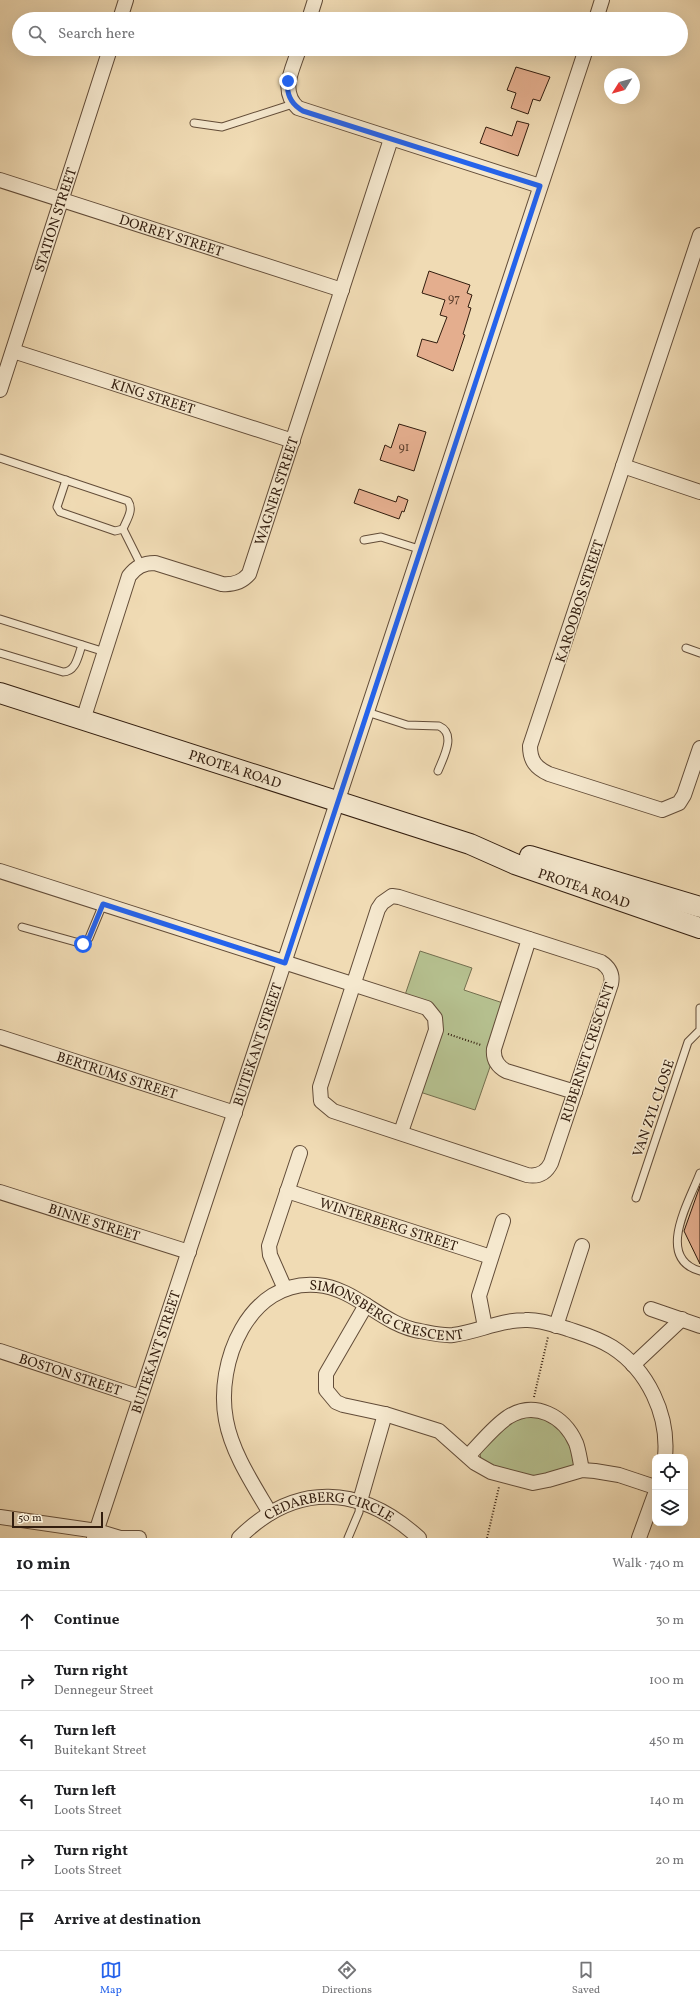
<!DOCTYPE html>
<meta charset="utf-8">
<style>
body{margin:0;font-family:Vollkorn,serif;background:#f6f6f6;color:#202124}
.controls{position:absolute;right:12px;bottom:12px;display:grid;overflow:hidden;border-radius:8px;box-shadow:0 4px 16px #0002}
.controls button{width:36px;height:36px;display:grid;place-items:center;padding:0;border:0;border-bottom:1px solid #e0e0e0;background:#fff;color:#202124;font:20px sans-serif}
.compass{position:absolute;left:604px;top:68px;width:36px;height:36px;border-radius:50%;background:#fff;box-shadow:0 4px 16px #0002;rotate:233deg}
.scale{position:absolute;left:12px;bottom:10px;width:91px;box-sizing:border-box;padding-left:4px;border:2px solid #321d0e;border-top:0;font-size:11px;line-height:14px;white-space:nowrap;color:#321d0e;-webkit-text-stroke:3px #f5e8ce;paint-order:stroke}
.stop{position:absolute;width:12px;height:12px;margin:-9px;border:3px solid #2563eb;border-radius:50%;background:#fff}
.stop.end{background:#2563eb;border-color:#fff;box-shadow:0 1px 4px #0008}
.list{margin:0;padding:0;list-style:none}
h2{display:flex;justify-content:space-between;align-items:center;height:52px;margin:0;padding:0 16px;font-size:17px}
h2 small{font-size:13px;font-weight:400;color:#757577}
.list li{display:grid;grid-template-columns:26px 1fr auto;gap:12px;align-items:center;box-sizing:border-box;height:60px;padding:0 16px;border-top:1px solid #e0e0e0}
.list b{display:block;font-size:15px;white-space:nowrap}
.list p{margin:0;font-size:13px;white-space:nowrap;color:#757577}
.list em{font-size:13px;font-style:normal;color:#757577}
.icon{flex:none;width:22px;height:22px;fill:none;stroke:currentColor;stroke-width:2;stroke-linecap:round;stroke-linejoin:round}
.map{position:relative;flex:none;width:700px;height:1538px;overflow:hidden}
.search{position:absolute;background:#fff;box-shadow:0 4px 16px #0002;left:12px;right:12px;top:12px;height:44px;display:flex;align-items:center;gap:10px;box-sizing:border-box;padding:0 14px;border-radius:22px;color:#757577;font-size:15px}
.sheet{height:412px;background:#fff}
nav{display:flex;justify-content:space-around;align-items:center;box-sizing:border-box;height:56px;border-top:1px solid #e0e0e0;background:#fff;font-size:11px;color:#757577}
nav a{display:grid;justify-items:center;gap:2px}
nav .on{color:#2563eb}
.map>svg:first-child{display:block}
.green{fill:#b6c190;stroke:#746f4f}
.building{fill:#e4ae8e;stroke:#321d0e}
.lines{fill:none;stroke-linecap:round;stroke-linejoin:round}
.lane-casing{stroke:#624c38;stroke-width:9}
.street-casing{stroke:#624c38;stroke-width:16}
.secondary-casing{stroke:#321d0e;stroke-width:22}
.path{stroke:#321d0e;stroke-width:2;stroke-dasharray:1 2;stroke-linecap:butt}
.lane{stroke:#f5e8ce;stroke-width:7}
.street{stroke:#f5e8ce;stroke-width:14}
.secondary{stroke:#f5e8ce;stroke-width:20}
.route{stroke:#2563eb;stroke-width:5}
.labels{text-anchor:middle;stroke-width:3;stroke-linejoin:round;paint-order:stroke}
.number-label{font-size:12px;fill:#5e412e}
.street-label{font-size:14px;fill:#321d0e;stroke:#f5e8ce}
</style>
<div class="map">
<svg width="700" height="1538" viewBox="0 0 700 1538">
<rect width="100%" height="100%" fill="#f0dbb4"/>
<filter id="stains"><feTurbulence type="fractalNoise" baseFrequency=".005" numOctaves="4"/><feColorMatrix values="0 0 0 0 .2 0 0 0 0 .09 0 0 0 0 .02 0 0 0 .5 -.17"/></filter>
<radialGradient id="worn" r=".72"><stop offset=".6" stop-color="#630" stop-opacity="0"/><stop offset="1" stop-color="#630" stop-opacity=".3"/></radialGradient>
<!-- green -->
<g class="green">
<path d="M420,951l52,17 -8,22 39,13 -12,61 -16,46 -55,-18 20,-62 -35,-35z"/>
<path d="M527,1415l21,3 21,22 6,24 -2,3 -33,11 -46,-10 -13,-8 -1,-7 2,-3 26,-27z"/>
</g>
<!-- building -->
<g class="building">
<path d="M516,67l34,10 -10,24 -7,-2 -5,15 -17,-6 5,-15 -9,-3z"/>
<path d="M517,121l12,3 -11,32 -38,-13 6,-16 26,9z"/>
<path d="M429,271l41,14 -3,8 5,2 -4,12 3,1 -8,26 2,1 -12,36 -36,-15 5,-17 15,4 10,-26 -7,-2 5,-15 -23,-7z"/>
<path d="M399,424l27,8 -12,39 -34,-11 5,-15 6,3z"/>
<path d="M359,489l37,13 2,-6 10,4 -4,12 -2,-1 -3,8 -45,-16z"/>
<path d="M700,1186v78l-16,-33z"/>
</g>
<g class="lines">
<!-- lane casing -->
<g class="lane-casing">
<g id="lane">
<path d="M194,123l28,4 71,-23"/>
<path d="M0,458l128,43c6,9 -1,18 -5,28l18,36"/>
<path d="M66,480l-9,27 3,5 55,19 8,-2"/>
<path d="M364,540l17,-3 41,13"/>
<path d="M0,619l105,33"/>
<path d="M686,648l14,5"/>
<path d="M0,653l63,19c13,0 15,-16 19,-27"/>
<path d="M367,712l40,13 32,1c18,8 4,32 -1,45"/>
<path d="M22,927l61,17 6,-6 14,-34"/>
<path d="M700,1173c-11,29 -45,85 0,98"/>
<path d="M636,1198l52,-156 12,-12v-22"/>
<path d="M348,1538l11,-26 1,-11"/>
</g>
</g>
<!-- street casing -->
<g class="street-casing">
<g id="street">
<path d="M120,19l6,-19"/>
<path d="M309,19l6,-19"/>
<path d="M596,19l6,-19"/>
<path d="M299,49c-6,20 -20,42 -1,59l242,78"/>
<path id="s1" d="M0,180l342,110"/>
<path d="M700,235l-170,511c0,15 6,22 19,28l113,36 17,-7 5,-8 16,-47"/>
<path id="s2" d="M13,351l280,90"/>
<path id="s3" d="M0,390l110,-341"/>
<path d="M623,466l77,26"/>
<path id="s4" d="M83,720l46,-144c7,-9 14,-13 26,-13l67,21c12,1 20,-2 27,-10l142,-435"/>
<path d="M0,871l427,137 8,10 1,12 -35,102"/>
<path d="M392,896l7,1 202,65c9,6 12,13 10,22l-60,179c-5,10 -13,14 -24,12l-194,-64 -12,-10 -1,-14 58,-178 4,-6z"/>
<path d="M529,939l-35,110c-1,10 3,17 12,22l69,21"/>
<path id="s5" d="M0,1037l235,76"/>
<path id="s6" d="M287,1191l204,66"/>
<path id="s7" d="M0,1192l189,60"/>
<path d="M285,1289l-15,-34 -1,-9 31,-93"/>
<path d="M366,1305l-40,69v16l10,12 7,3 42,9 54,17 36,32 16,9 42,11 15,-3 34,-10 13,1 24,4 36,12"/>
<path d="M651,1309l49,17"/>
<path d="M556,1326l26,-80"/>
<path d="M485,1327l-6,-31 24,-75"/>
<path id="s8" d="M0,1351l140,46"/>
<path d="M633,1365l49,-46"/>
<path d="M468,1456c13,-13 25,-29 40,-39 27,-17 56,-1 68,26 3,8 4,18 6,27"/>
<path d="M360,1501l25,-87"/>
<path id="s9" d="M270,1513c-17,-29 -38,-60 -44,-93 -11,-57 23,-141 91,-135 39,3 65,40 103,46 11,2 22,5 33,4 24,-3 47,-15 72,-15 14,-1 29,5 43,9 15,5 30,9 44,18 36,23 57,68 53,110"/>
<path d="M0,1517l97,14 23,7"/>
<path id="s10" d="M94,1538l492,-1489"/>
<path d="M120,1538h19"/>
<path id="s11" d="M239,1538c57,-57 122,-53 180,0"/>
<path d="M639,1538l16,-44"/>
</g>
</g>
<!-- secondary casing -->
<g class="secondary-casing">
<g id="secondary">
<path id="s12" d="M0,693l470,151 45,20 185,64"/>
<path d="M530,856l170,51"/>
</g>
</g>
<!-- path -->
<g class="path">
<path d="M448,1034l33,11"/>
<path d="M534,1397l14,-60"/>
<path d="M487,1538l12,-51"/>
</g>
<!-- lane -->
<use href="#lane" class="lane"/>
<!-- street -->
<use href="#street" class="street"/>
<!-- secondary -->
<use href="#secondary" class="secondary"/>
</g>
<g class="lines">
<!-- route -->
<path class="route" d="M83,944l6,-6 14,-34 182,59 255,-777 -237,-75c-12,-7 -17,-17 -15,-30"/>
</g>
<g class="labels">
<!-- number labels -->
<g class="number-label">
<text x="454" y="302">97</text>
<text x="404" y="451">91</text>
</g>
<!-- street labels -->
<g class="street-label">
<text dy="5" stroke="none"><textPath href="#s3" startOffset="179">STATION STREET</textPath></text>
<text dy="5" stroke="none"><textPath href="#s1" startOffset="180">DORREY STREET</textPath></text>
<text dy="5" stroke="none"><textPath href="#s2" startOffset="147">KING STREET</textPath></text>
<text dy="5" stroke="none"><textPath href="#s4" startOffset="369">WAGNER STREET</textPath></text>
<text transform="translate(579 601) rotate(-72)" y="5">KAROOBOS STREET</text>
<text dy="5" stroke="none"><textPath href="#s12" startOffset="247">PROTEA ROAD</textPath></text>
<text dy="5" stroke="none"><textPath href="#s12" startOffset="616">PROTEA ROAD</textPath></text>
<text dy="5" stroke="none"><textPath href="#s10" startOffset="520">BUITEKANT STREET</textPath></text>
<text transform="translate(587 1052) rotate(-72)" y="5">RUBERNET CRESCENT</text>
<text dy="5" stroke="none"><textPath href="#s5" startOffset="123">BERTRUMS STREET</textPath></text>
<text transform="translate(653 1108) rotate(-71)" y="5">VAN ZYL CLOSE</text>
<text dy="5" stroke="none"><textPath href="#s7" startOffset="99">BINNE STREET</textPath></text>
<text dy="5" stroke="none"><textPath href="#s6" startOffset="107">WINTERBERG STREET</textPath></text>
<text dy="5" stroke="none"><textPath href="#s9" startOffset="365">SIMONSBERG CRESCENT</textPath></text>
<text dy="5" stroke="none"><textPath href="#s10" startOffset="196">BUITEKANT STREET</textPath></text>
<text dy="5" stroke="none"><textPath href="#s8" startOffset="74">BOSTON STREET</textPath></text>
<text dy="5" stroke="none"><textPath href="#s11" startOffset="102">CEDARBERG CIRCLE</textPath></text>
</g>
</g>
<rect width="100%" height="100%" filter="url(#stains)"/>
<rect width="100%" height="100%" fill="url(#worn)"/>
</svg>
<div class="controls">
<button><svg class="icon" aria-label="locate" viewBox="0 0 24 24"><circle cx="12" cy="12" r="6"/><path d="M12 2v4M12 18v4M2 12h4M18 12h4"/></svg></button>
<button><svg class="icon" aria-label="layers" viewBox="0 0 24 24"><path d="M12 4l9 5-9 5-9-5zM3 14l9 5 9-5"/></svg></button>
</div>
<svg class="compass" viewBox="-18 -18 36 36"><path d="M0-13l5 13h-10z" fill="#e53935"/><path d="M0 13l5-13h-10z" fill="#757577"/></svg>
<div class="scale">50 m</div>
<div class="stop" style="left:83px;top:944px"></div>
<div class="stop end" style="left:288px;top:81px"></div>
<div class="search"><svg class="icon" aria-label="search" viewBox="0 0 24 24"><circle cx="10" cy="10" r="6"/><path d="M15 15l6 6"/></svg>Search here</div>
</div>
<section class="sheet">
<h2>10 min<small>Walk · 740 m</small></h2>
<ul class="list">
<li><svg class="icon" aria-label="ahead" viewBox="0 0 24 24"><path d="M12 20V5M6 11l6-6 6 6"/></svg><div><b>Continue</b></div><em>30 m</em></li>
<li><svg class="icon" aria-label="right" viewBox="0 0 24 24"><path d="M7 20v-9h11M14 6l5 5-5 5"/></svg><div><b>Turn right</b><p>Dennegeur Street</p></div><em>100 m</em></li>
<li><svg class="icon" aria-label="left" viewBox="0 0 24 24"><path d="M17 20v-9H6M10 6l-5 5 5 5"/></svg><div><b>Turn left</b><p>Buitekant Street</p></div><em>450 m</em></li>
<li><svg class="icon" aria-label="left" viewBox="0 0 24 24"><path d="M17 20v-9H6M10 6l-5 5 5 5"/></svg><div><b>Turn left</b><p>Loots Street</p></div><em>140 m</em></li>
<li><svg class="icon" aria-label="right" viewBox="0 0 24 24"><path d="M7 20v-9h11M14 6l5 5-5 5"/></svg><div><b>Turn right</b><p>Loots Street</p></div><em>20 m</em></li>
<li><svg class="icon" aria-label="arrive" viewBox="0 0 24 24"><path d="M6 21V4h12l-3 4 3 4H6"/></svg><div><b>Arrive at destination</b></div></li>
</ul>
</section>
<nav>
<a class="on"><svg class="icon" aria-label="map" viewBox="0 0 24 24"><path d="M3 6l6-2 6 2 6-2v14l-6 2-6-2-6 2zM9 4v14M15 6v14"/></svg>Map</a>
<a><svg class="icon" aria-label="directions" viewBox="0 0 24 24"><path d="M12 3l9 9-9 9-9-9zM9 14v-3h6M13 9l2 2-2 2"/></svg>Directions</a>
<a><svg class="icon" aria-label="saved" viewBox="0 0 24 24"><path d="M7 4h10v16l-5-4-5 4z"/></svg>Saved</a>
</nav>
